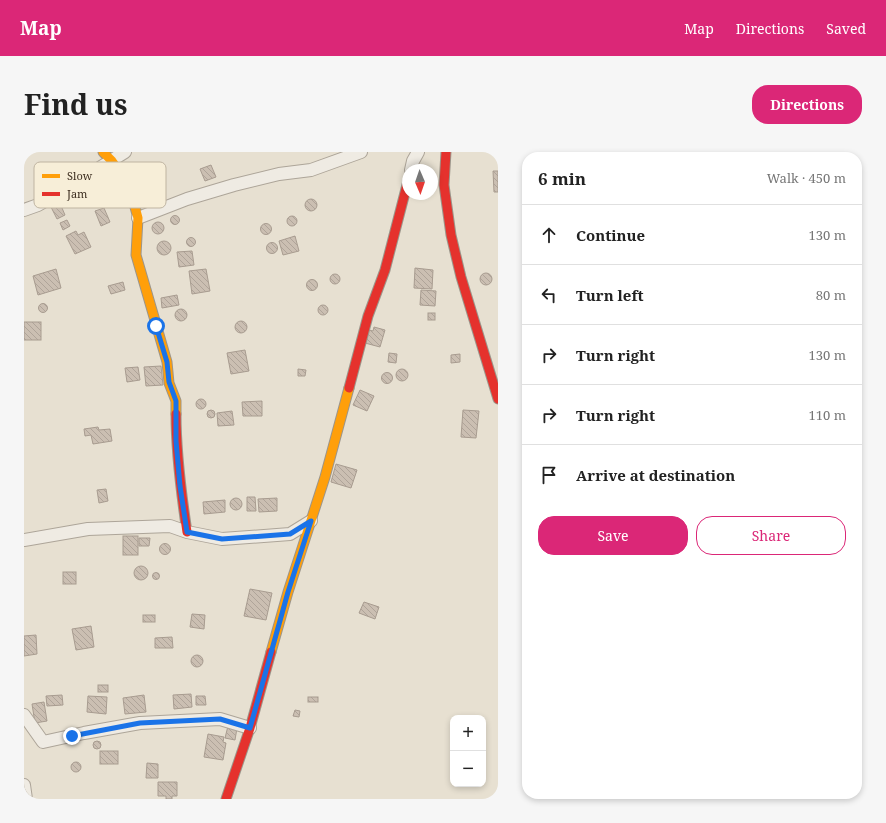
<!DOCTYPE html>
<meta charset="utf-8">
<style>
body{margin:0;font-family:"Noto Serif",serif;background:#f6f6f6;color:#222}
.controls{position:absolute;right:12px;bottom:12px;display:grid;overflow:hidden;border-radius:8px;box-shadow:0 2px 6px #0003}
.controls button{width:36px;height:36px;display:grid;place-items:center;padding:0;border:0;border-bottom:1px solid #e0e0e0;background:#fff;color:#222;font:20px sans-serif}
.compass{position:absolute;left:378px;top:12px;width:36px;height:36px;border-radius:50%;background:#fff;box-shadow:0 2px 6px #0003;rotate:178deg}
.stop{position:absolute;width:12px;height:12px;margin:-9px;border:3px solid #1a73e8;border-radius:50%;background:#fff}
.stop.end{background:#1a73e8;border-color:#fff;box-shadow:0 1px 4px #0008}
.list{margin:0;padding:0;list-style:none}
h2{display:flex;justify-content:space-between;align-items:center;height:52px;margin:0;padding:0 16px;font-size:17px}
h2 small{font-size:13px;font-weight:400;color:#767676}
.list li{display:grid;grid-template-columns:26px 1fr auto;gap:12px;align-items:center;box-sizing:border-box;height:60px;padding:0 16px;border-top:1px solid #e0e0e0}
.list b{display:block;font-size:15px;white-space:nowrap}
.list em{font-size:13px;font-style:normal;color:#767676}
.actions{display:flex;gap:8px;padding:12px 16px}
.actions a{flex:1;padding:9px 0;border:1px solid #db2777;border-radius:16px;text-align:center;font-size:14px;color:#db2777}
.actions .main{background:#db2777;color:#fff}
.icon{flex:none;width:22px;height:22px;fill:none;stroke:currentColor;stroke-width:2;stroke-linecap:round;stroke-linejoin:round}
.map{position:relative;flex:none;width:474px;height:647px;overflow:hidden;border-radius:16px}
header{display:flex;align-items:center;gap:24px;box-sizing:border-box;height:56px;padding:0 20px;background:#db2777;color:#fff}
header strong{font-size:19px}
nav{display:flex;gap:22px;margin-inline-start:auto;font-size:14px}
.intro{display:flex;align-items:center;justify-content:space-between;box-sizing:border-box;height:96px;padding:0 24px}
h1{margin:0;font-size:28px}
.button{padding:10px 18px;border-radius:16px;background:#db2777;color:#fff;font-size:14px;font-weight:700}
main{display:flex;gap:24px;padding:0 24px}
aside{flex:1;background:#fff;border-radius:16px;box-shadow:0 2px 6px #0003}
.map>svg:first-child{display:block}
.building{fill:url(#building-back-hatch);stroke:#a89c90}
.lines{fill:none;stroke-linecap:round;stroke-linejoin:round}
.street-casing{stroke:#ada599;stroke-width:14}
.slow-casing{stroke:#9c958a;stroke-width:11}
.jam-casing{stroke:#9c958a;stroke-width:11}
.street{stroke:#efebe3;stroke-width:12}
.slow{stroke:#ff9f0a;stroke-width:9}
.jam{stroke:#e5322d;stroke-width:9}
.route{stroke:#1a73e8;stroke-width:5}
.key{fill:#f7eed8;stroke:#bfb4a1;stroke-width:1}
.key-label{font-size:11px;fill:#3d2e20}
</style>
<header>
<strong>Map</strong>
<nav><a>Map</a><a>Directions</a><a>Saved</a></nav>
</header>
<div class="intro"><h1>Find us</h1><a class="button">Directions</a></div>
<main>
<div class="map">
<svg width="474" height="647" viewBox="0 0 474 647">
<defs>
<pattern id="building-back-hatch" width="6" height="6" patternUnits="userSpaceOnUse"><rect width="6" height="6" fill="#cbbfb2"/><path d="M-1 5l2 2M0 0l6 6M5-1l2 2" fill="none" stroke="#afa499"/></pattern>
</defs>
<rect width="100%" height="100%" fill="#e7e0d1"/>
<!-- building -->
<g class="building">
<path d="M187,13l5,12 -11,4 -5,-12z"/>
<path d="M469,19h5v21h-4z"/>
<circle cx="287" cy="53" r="6"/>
<path d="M35,49l6,14 -8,4 -7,-14z"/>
<path d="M80,56l6,14 -9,4 -6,-15z"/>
<circle cx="151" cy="68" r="4.5"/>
<circle cx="268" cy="69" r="5"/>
<path d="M43,68l3,6 -7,4 -3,-7z"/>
<circle cx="134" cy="76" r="6"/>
<circle cx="242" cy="77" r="5.5"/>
<path d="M52,79l2,4 6,-3 7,15 -16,7 -9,-18z"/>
<path d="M271,84l4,15 -16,4 -4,-14z"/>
<circle cx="167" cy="90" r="4.5"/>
<circle cx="140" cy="96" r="7"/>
<circle cx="248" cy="96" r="5.5"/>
<path d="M168,99l2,14 -15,2 -2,-15z"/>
<path d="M391,116l18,2 -1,19 -18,-1z"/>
<path d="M32,117l5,19 -23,7 -5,-19z"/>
<path d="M182,117l4,22 -18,3 -3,-23z"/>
<circle cx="462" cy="127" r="6"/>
<circle cx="311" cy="127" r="5"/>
<circle cx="288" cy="133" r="5.5"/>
<path d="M99,130l2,8 -14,4 -3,-8z"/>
<path d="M397,138l15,1 -1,15 -15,-1z"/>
<path d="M153,143l2,10 -17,3 -1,-10z"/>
<circle cx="19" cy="156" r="4.5"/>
<circle cx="299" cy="158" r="5"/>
<circle cx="157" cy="163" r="6"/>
<rect x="404" y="161" width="7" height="7"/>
<circle cx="217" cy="175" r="6"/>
<rect x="0" y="170" width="17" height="18"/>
<path d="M350,175l11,3 -5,17 -15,-4 4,-13 4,1z"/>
<path d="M221,198l4,21 -18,3 -4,-21z"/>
<path d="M365,201l8,1 -1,9 -8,-1z"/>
<path d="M436,202v8l-9,1v-8z"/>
<path d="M137,214l2,19 -17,1 -2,-19z"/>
<path d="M114,215l2,13 -13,2 -2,-14z"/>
<path d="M274,217l8,1 -1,6h-7z"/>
<circle cx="378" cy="223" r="6"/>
<circle cx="363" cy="226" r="5.5"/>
<path d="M336,238l14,6 -7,15 -14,-6z"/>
<circle cx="177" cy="252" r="5"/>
<path d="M238,249v15h-19l-1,-14z"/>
<circle cx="187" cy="262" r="4"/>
<path d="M439,258l16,1 -3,27 -15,-1z"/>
<path d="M208,259l2,14 -16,1 -1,-13z"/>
<path d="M74,275l1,3 11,-1 2,12 -19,3 -2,-9 -6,1 -1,-7z"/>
<path d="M312,312l21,6 -6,18 -20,-6z"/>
<path d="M82,337l2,12 -9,2 -2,-13z"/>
<path d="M223,345h8l1,14h-9z"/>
<path d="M253,346v13l-18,1 -1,-13z"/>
<circle cx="212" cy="352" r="6"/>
<path d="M201,348v12l-21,2 -1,-12z"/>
<rect x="99" y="384" width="15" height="19"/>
<path d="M115,386h11l-1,8h-10z"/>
<circle cx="141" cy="397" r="5.5"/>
<circle cx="117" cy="421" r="7"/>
<rect x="39" y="420" width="13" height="12"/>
<circle cx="132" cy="424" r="3.5"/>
<path d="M226,437l22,4 -6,27 -22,-4z"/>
<path d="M340,450l15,5 -4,12 -16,-6z"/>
<path d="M168,462l13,1 -1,14 -14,-2z"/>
<rect x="119" y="463" width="12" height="7"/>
<path d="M67,474l3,21 -18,3 -4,-21z"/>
<path d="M12,483l1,19 -13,2v-20z"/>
<path d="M148,485l1,11h-18v-10z"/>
<circle cx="173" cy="509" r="6"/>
<rect x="74" y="533" width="10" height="7"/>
<path d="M167,542l1,13 -18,2 -1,-14z"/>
<path d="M38,543l1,10 -16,1 -1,-10z"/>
<path d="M120,543l2,17 -21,2 -2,-16z"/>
<path d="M64,544l19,1 -1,17 -19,-2z"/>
<path d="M172,544h9l1,9h-10z"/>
<rect x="284" y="545" width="10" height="5"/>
<path d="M20,550l3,19 -12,2 -3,-19z"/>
<path d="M271,558l5,1 -1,6 -6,-1z"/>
<path d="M204,574l9,2 -2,12 -10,-2z"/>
<path d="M184,582l16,3 -1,5 3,1 -3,17 -19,-3z"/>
<circle cx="73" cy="593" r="4"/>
<rect x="76" y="599" width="18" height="13"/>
<circle cx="52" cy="615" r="5"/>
<path d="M123,611l11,1v14h-12z"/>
<path d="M134,630h19v14h-5v3h-6v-3h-8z"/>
</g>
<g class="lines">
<!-- street casing -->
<g class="street-casing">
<g id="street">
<path d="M387,18l2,-9 5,-9"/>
<path d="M0,58l14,-5 23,-13 64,-40"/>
<path d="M114,66l49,-19 47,-14 45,-11 32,-4 50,-18"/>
<path d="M0,388l64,-11 82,-3 17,6 35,7 68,-5 21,-13"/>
<path d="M0,563l19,27 41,-9 56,-10 80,-4 30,9"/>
<path d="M0,633l2,14"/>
</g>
</g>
<!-- slow casing -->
<g class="slow-casing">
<g id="slow">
<path d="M79,0l9,9 17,24 9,33 -2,37 31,107 2,21 7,18v13"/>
<path d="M247,500l17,-60 37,-115 24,-89"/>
</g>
</g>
<!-- jam casing -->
<g class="jam-casing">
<g id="jam">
<path d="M422,0l-2,33 7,50 10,42 37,122"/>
<path d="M325,236l19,-72 17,-46 23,-89"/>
<path d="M152,262c0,40 5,78 11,118"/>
<path d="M202,647l24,-71 21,-76"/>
</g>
</g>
<!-- street -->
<use href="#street" class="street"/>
<!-- slow -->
<use href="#slow" class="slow"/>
<!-- jam -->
<use href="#jam" class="jam"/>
</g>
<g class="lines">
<!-- route -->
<path class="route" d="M48,584l68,-13 80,-4 30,9 38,-136 23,-71 -21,13 -68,5 -35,-7 -7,-46 -4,-45v-40l-7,-19 -2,-20 -11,-36"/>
</g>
<!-- legend -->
<rect x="10" y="10" width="132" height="46" rx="6" class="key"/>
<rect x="18" y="22" width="18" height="4" fill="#ff9f0a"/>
<rect x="18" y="40" width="18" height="4" fill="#e5322d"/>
<g class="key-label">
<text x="43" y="28">Slow</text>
<text x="43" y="46">Jam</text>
</g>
</svg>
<div class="controls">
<button>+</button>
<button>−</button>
</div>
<svg class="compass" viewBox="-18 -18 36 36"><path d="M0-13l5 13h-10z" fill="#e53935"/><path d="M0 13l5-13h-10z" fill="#767676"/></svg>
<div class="stop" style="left:132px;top:174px"></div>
<div class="stop end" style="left:48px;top:584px"></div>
</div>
<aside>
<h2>6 min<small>Walk · 450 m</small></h2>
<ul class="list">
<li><svg class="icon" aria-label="ahead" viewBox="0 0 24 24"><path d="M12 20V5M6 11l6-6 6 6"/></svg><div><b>Continue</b></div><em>130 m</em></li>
<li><svg class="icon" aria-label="left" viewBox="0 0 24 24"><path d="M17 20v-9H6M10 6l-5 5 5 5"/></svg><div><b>Turn left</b></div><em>80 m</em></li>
<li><svg class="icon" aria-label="right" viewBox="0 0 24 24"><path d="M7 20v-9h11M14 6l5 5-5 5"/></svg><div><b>Turn right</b></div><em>130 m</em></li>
<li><svg class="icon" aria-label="right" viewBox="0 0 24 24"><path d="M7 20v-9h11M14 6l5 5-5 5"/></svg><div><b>Turn right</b></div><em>110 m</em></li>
<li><svg class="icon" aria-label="arrive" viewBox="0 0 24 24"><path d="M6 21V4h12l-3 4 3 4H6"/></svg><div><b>Arrive at destination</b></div></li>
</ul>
<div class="actions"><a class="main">Save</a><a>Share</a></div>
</aside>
</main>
